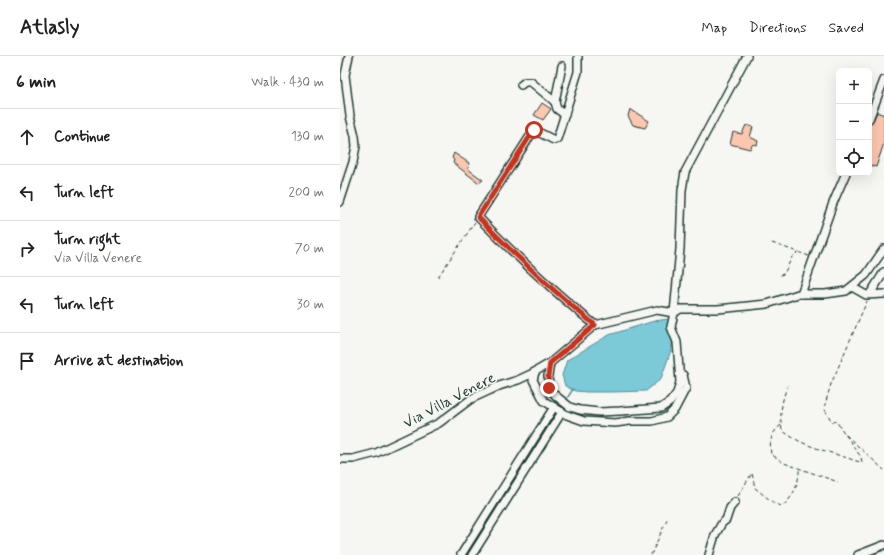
<!DOCTYPE html>
<meta charset="utf-8">
<style>
body{margin:0;font-family:Mynerve,sans-serif;background:#f2f2f2;color:#202124}
.controls{position:absolute;right:12px;top:12px;display:grid;overflow:hidden;border-radius:6px;box-shadow:0 4px 16px #0002}
.controls button{width:36px;height:36px;display:grid;place-items:center;padding:0;border:0;border-bottom:1px solid #e0e0e0;background:#fff;color:#202124;font:20px sans-serif}
.stop{position:absolute;width:12px;height:12px;margin:-9px;border:3px solid #c8321e;border-radius:50%;background:#fff}
.stop.end{background:#c8321e;border-color:#fff;box-shadow:0 1px 4px #0008}
.list{margin:0;padding:0;list-style:none}
h2{display:flex;justify-content:space-between;align-items:center;height:52px;margin:0;padding:0 16px;font-size:17px}
h2 small{font-size:13px;font-weight:400;color:#757577}
.list li{display:grid;grid-template-columns:26px 1fr auto;gap:12px;align-items:center;box-sizing:border-box;height:56px;padding:0 16px;border-top:1px solid #e0e0e0}
.list b{display:block;font-size:15px;white-space:nowrap}
.list p{margin:0;font-size:13px;white-space:nowrap;color:#757577}
.list em{font-size:13px;font-style:normal;color:#757577}
.icon{flex:none;width:22px;height:22px;fill:none;stroke:currentColor;stroke-width:2;stroke-linecap:round;stroke-linejoin:round}
.map{position:relative;flex:none;width:544px;height:499px;overflow:hidden}
header{display:flex;align-items:center;gap:24px;box-sizing:border-box;height:56px;padding:0 20px;background:#fff;border-bottom:1px solid #e0e0e0}
header strong{font-size:19px}
nav{display:flex;gap:22px;margin-inline-start:auto;font-size:14px}
main{display:flex}
aside{flex:1;background:#fff}
.map>svg:first-child{display:block}
.water{fill:#7bc9d8;stroke:#569196}
.lines{fill:none;stroke-linecap:round;stroke-linejoin:round}
.stream{stroke:#569196;stroke-width:1.5}
.building{fill:#fdc6af;stroke:#1f3d34}
.minor-casing{stroke:#1f3d34;stroke-width:10}
.path{stroke:#1f3d34;stroke-width:1;stroke-dasharray:4 3;stroke-linecap:butt}
.minor{stroke:#f6f6f2;stroke-width:7}
.route{stroke:#c8321e;stroke-width:5}
.labels{text-anchor:middle;stroke-width:3;stroke-linejoin:round;paint-order:stroke}
.street-label{font-size:15px;fill:#1f3d34;stroke:#f6f6f2}
</style>
<header>
<strong>Atlasly</strong>
<nav><a>Map</a><a>Directions</a><a>Saved</a></nav>
</header>
<main>
<aside>
<h2>6 min<small>Walk · 430 m</small></h2>
<ul class="list">
<li><svg class="icon" aria-label="ahead" viewBox="0 0 24 24"><path d="M12 20V5M6 11l6-6 6 6"/></svg><div><b>Continue</b></div><em>130 m</em></li>
<li><svg class="icon" aria-label="left" viewBox="0 0 24 24"><path d="M17 20v-9H6M10 6l-5 5 5 5"/></svg><div><b>Turn left</b></div><em>200 m</em></li>
<li><svg class="icon" aria-label="right" viewBox="0 0 24 24"><path d="M7 20v-9h11M14 6l5 5-5 5"/></svg><div><b>Turn right</b><p>Via Villa Venere</p></div><em>70 m</em></li>
<li><svg class="icon" aria-label="left" viewBox="0 0 24 24"><path d="M17 20v-9H6M10 6l-5 5 5 5"/></svg><div><b>Turn left</b></div><em>30 m</em></li>
<li><svg class="icon" aria-label="arrive" viewBox="0 0 24 24"><path d="M6 21V4h12l-3 4 3 4H6"/></svg><div><b>Arrive at destination</b></div></li>
</ul>
</aside>
<div class="map">
<svg width="544" height="499" viewBox="0 0 544 499">
<rect width="100%" height="100%" fill="#f6f6f2"/>
<filter id="ink" filterUnits="userSpaceOnUse"><feTurbulence type="fractalNoise" baseFrequency=".025" numOctaves="2"/><feDisplacementMap in="SourceGraphic" scale="8" xChannelSelector="R" yChannelSelector="G"/><feConvolveMatrix kernelMatrix="1 2 1 2 8 2 1 2 1" color-interpolation-filters="sRGB"/></filter>
<g filter="url(#ink)">
<!-- water -->
<path class="water" d="M328,263l6,14 -3,17 -10,29 -15,12 -34,1h-25l-12,-1 -10,-5 -3,-11 5,-15 42,-25 45,-14z"/>
<g class="lines">
<!-- stream -->
<g class="stream">
<path d="M226,344l7,-11"/>
<path d="M127,499l70,-110"/>
<path d="M530,499l14,-5"/>
</g>
</g>
<!-- building -->
<g class="building">
<path d="M202,47l9,6 -8,11 -9,-5z"/>
<path d="M290,53l19,12 -4,7 -12,-3 -5,-9z"/>
<path d="M537,56l7,3v28l-8,24 -7,-2v-41l4,-3z"/>
<path d="M406,69l7,2 -3,10 8,4 -1,4 -4,-1 -3,5 -20,-5 3,-12 9,2z"/>
<path d="M114,97l15,10 -1,6 15,11 -4,3 -26,-20 1,-3 -2,-2z"/>
</g>
<g class="lines">
<!-- minor casing -->
<g class="minor-casing">
<g id="minor">
<path d="M238,0v16l-21,67 -3,1 -20,-10 -56,87c37,38 76,75 117,108"/>
<path d="M222,10l-7,36 2,7 8,6"/>
<path d="M181,29l4,-3h6l24,20"/>
<path d="M529,63l15,-39"/>
<path d="M0,146l13,-40 3,-16 -1,-10 -5,-20 -5,-41 4,-19"/>
<path d="M512,231l14,8 18,-1"/>
<path d="M461,238l32,-91 13,-30"/>
<path d="M530,238l14,-22"/>
<path d="M334,257l6,-4h38l49,-5 31,-10h27l21,-3 20,-16 18,-26"/>
<path d="M210,307l-2,13 1,12 7,8 14,11 10,3 19,2 21,-1 41,-3 9,-6 7,-9 3,-11 -3,-40 -6,-15 3,-14 6,-64 2,-59 3,-18 62,-116"/>
<path d="M195,316l-2,8 11,21 23,14 17,6 31,2 15,-2h22l15,-4 8,-8 11,-21 -3,-13"/>
<path d="M0,403h13l23,-6 63,-30 32,-24 28,-13 19,-6 13,-6 19,-11 45,-38 62,-15 17,3"/>
<path d="M121,499l93,-148"/>
<path d="M132,499l90,-143"/>
<path d="M369,499l6,-20 7,-12 4,-3 4,-12 5,-6"/>
<path d="M518,499l26,-10"/>
</g>
</g>
<!-- path -->
<g class="path">
<path d="M432,187l37,13"/>
<path d="M440,219l4,-1 8,-17 5,-4"/>
<path d="M98,221l37,-55"/>
<path d="M448,329c-6,13 -9,31 -6,45 20,17 50,22 74,31l6,1 -1,-5 -25,-36 -4,1 -8,-14 7,-24 36,-83"/>
<path d="M441,369c-10,8 -12,17 -10,29l13,9 54,19"/>
<path d="M506,379l38,35"/>
<path d="M398,440l14,-23 3,15 20,16 7,2c11,-7 18,-25 17,-38"/>
<path d="M311,499l17,-38"/>
</g>
<!-- minor -->
<use href="#minor" class="minor"/>
</g>
</g>
<g class="lines" filter="url(#ink)">
<!-- route -->
<path class="route" d="M194,74l-56,87c37,38 76,75 117,108l-45,38 -2,13 1,12"/>
</g>
<g class="labels">
<!-- street labels -->
<g class="street-label">
<text transform="translate(109 344) rotate(-28)" y="5">Via Villa Venere</text>
</g>
</g>
</svg>
<div class="controls">
<button>+</button>
<button>−</button>
<button><svg class="icon" aria-label="locate" viewBox="0 0 24 24"><circle cx="12" cy="12" r="6"/><path d="M12 2v4M12 18v4M2 12h4M18 12h4"/></svg></button>
</div>
<div class="stop" style="left:194px;top:74px"></div>
<div class="stop end" style="left:209px;top:332px"></div>
</div>
</main>
